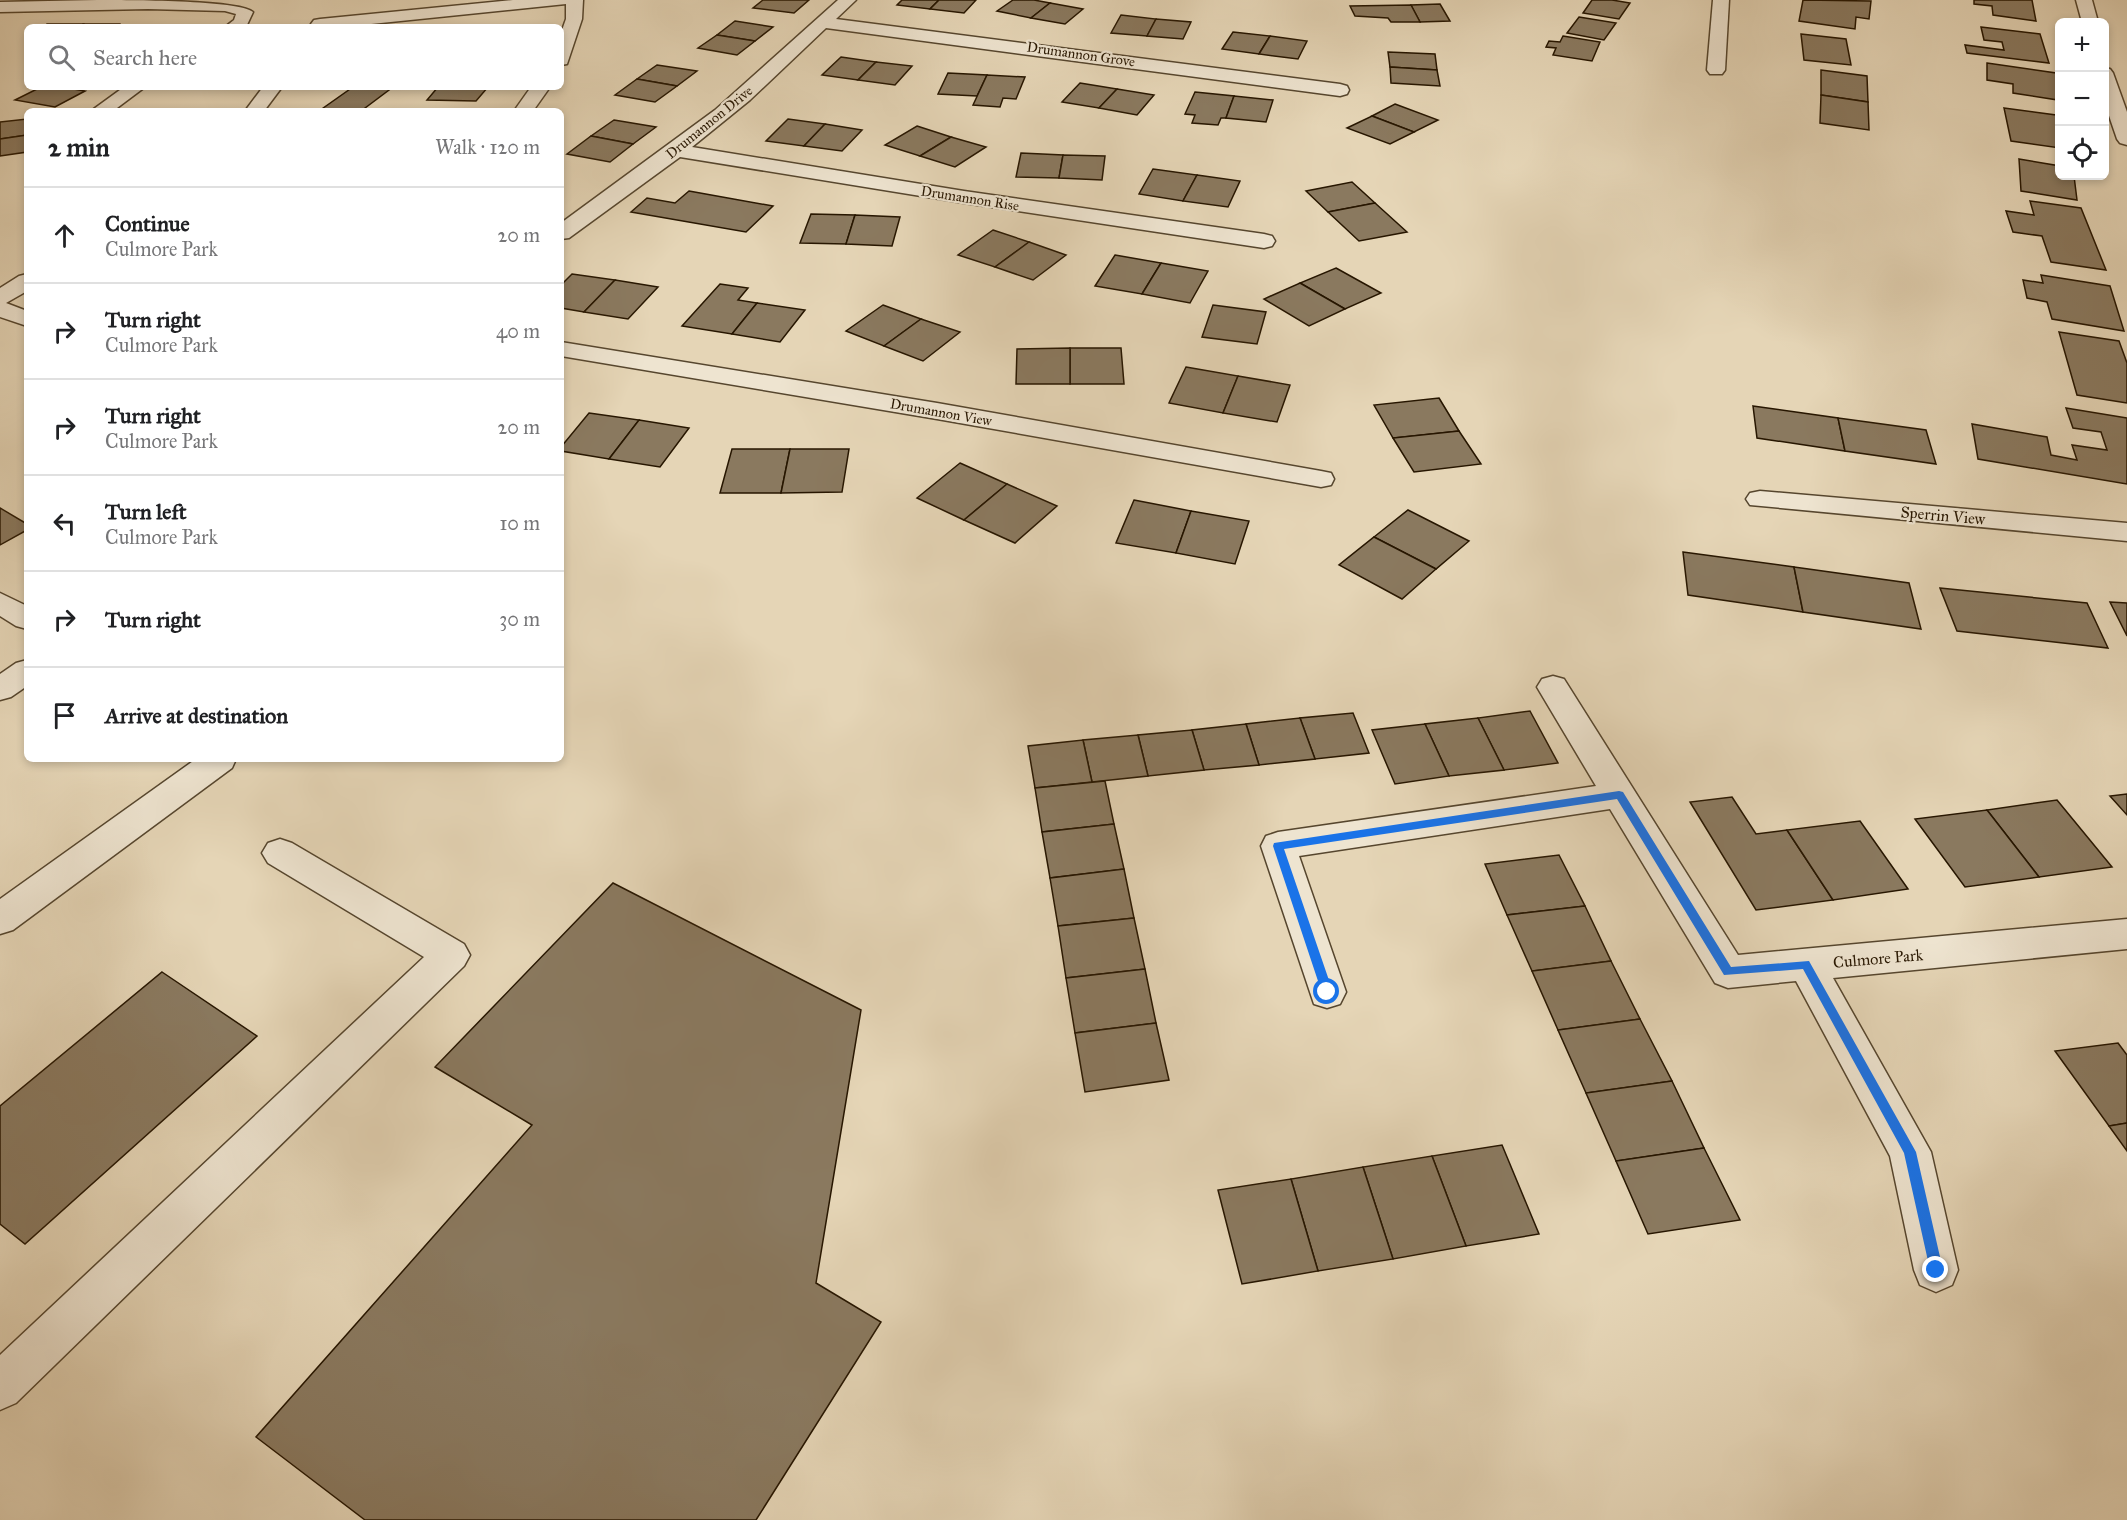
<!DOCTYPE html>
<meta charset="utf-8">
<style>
body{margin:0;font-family:"IM FELL Great Primer",serif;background:#f6f6f6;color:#202124}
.controls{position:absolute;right:18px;top:18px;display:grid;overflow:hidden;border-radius:9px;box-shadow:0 3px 9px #0003}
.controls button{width:54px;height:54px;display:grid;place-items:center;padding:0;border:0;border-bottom:2px solid #e0e0e0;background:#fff;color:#202124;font:30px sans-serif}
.stop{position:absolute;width:18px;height:18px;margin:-14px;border:4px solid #1a73e8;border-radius:50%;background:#fff}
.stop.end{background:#1a73e8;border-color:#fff;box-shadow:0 2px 6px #0008}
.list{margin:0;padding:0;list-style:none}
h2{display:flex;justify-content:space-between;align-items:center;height:78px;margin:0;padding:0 24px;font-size:26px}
h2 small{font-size:20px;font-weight:400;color:#757577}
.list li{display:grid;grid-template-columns:39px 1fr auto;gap:18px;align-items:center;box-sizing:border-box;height:96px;padding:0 24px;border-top:2px solid #e0e0e0}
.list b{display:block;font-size:22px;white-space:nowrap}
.list p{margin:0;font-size:20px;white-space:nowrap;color:#757577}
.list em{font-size:20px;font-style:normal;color:#757577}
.icon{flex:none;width:33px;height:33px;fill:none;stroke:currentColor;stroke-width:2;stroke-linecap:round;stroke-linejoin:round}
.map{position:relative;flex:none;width:2127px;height:1520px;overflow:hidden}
.search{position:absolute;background:#fff;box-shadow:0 3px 9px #0003;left:24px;top:24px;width:540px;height:66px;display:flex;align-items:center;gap:15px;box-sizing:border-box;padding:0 21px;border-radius:9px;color:#757577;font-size:22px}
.panel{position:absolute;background:#fff;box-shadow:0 3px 9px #0003;left:24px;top:108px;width:540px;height:654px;border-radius:9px}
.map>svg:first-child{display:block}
.building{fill:#8a795f;stroke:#271600;stroke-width:1.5}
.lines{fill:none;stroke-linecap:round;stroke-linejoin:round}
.minor-casing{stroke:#56462e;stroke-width:3}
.minor{fill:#eee4d0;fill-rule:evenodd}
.route{fill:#1a73e8}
.labels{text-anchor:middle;stroke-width:4.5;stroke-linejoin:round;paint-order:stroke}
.far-street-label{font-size:14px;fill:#271600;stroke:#eee4d0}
.street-label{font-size:16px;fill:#271600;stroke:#eee4d0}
</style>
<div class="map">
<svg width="2127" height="1520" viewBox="0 0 2127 1520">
<rect width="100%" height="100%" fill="#e5d5b6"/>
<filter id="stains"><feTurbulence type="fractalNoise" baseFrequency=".00333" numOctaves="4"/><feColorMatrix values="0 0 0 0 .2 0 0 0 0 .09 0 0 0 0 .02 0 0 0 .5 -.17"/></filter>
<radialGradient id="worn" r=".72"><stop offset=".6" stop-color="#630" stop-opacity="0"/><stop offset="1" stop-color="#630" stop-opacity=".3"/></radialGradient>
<!-- building -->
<g class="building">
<path d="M763,0h46l-15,13 -41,-5z"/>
<path d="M902,0h37l-9,9 -33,-4z"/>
<path d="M939,0h37l-12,13 -34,-4z"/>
<path d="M1013,0h21l16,3 -19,15 -34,-7z"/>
<path d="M1592,0h20l18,3 -11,16 -36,-6z"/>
<path d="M1803,0l68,1 -2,18 -13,-2 -1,12 -56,-8z"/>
<path d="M1974,0h58l4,21 -43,-6 -1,-9 -18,-2z"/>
<path d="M1050,3l33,6 -18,15 -34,-6z"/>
<path d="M1440,4l10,17 -30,1 -9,-17z"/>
<path d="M1411,5l9,17h-29l-3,-4 -33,-2 -5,-10z"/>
<path d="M1121,15l35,4 -9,17 -36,-3z"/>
<path d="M1579,17l37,6 -12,17 -37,-7z"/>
<path d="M1156,19l35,3 -8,17 -36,-3z"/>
<path d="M735,21l38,6 -18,14 -38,-6z"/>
<path d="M47,24h36l-4,3h-36z"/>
<path d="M83,24h36l-4,3h-36z"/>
<path d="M1981,27l59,7 9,29 -82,-10 -2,-8 39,5 -2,-8 -18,-2z"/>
<path d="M1233,32l37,4 -11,18 -37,-5z"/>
<path d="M1801,34l45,5 5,26 -47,-5z"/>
<path d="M717,35l38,6 -18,14 -39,-7z"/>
<path d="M1270,36l37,5 -9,18 -39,-5z"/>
<path d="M1563,36l37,6 -8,19 -39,-6 3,-7 -10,-1 3,-6 11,1z"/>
<path d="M1388,52l47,2 2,16 -47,-3z"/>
<path d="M841,57l35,5 -18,18 -36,-5z"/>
<path d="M876,62l36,4 -17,19 -37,-5z"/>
<path d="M1987,63l69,10 2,27 -45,-7v-9l-26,-4z"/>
<path d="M657,65l40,6 -20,15 -40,-7z"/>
<path d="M1390,67l47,3 3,16 -49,-3z"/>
<path d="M1821,70l46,6 1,26 -47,-7z"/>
<path d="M948,73l39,2 -10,21 -39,-2z"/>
<path d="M987,75l38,2 -9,22 -13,-1 -3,9 -27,-2z"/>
<path d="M637,79l40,7 -22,16 -40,-7z"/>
<path d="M1080,83l37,6 -18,19 -37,-6z"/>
<path d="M41,87h21l23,4 -30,16 -40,-7z"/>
<path d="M353,87h40l-32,24h-42z"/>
<path d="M438,87h50l-12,14 -49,-1z"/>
<path d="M1117,89l37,6 -17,20 -38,-7z"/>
<path d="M1195,92l39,4 -8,22h-5l-3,7 -26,-2 3,-8 -10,-1z"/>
<path d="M1821,95l47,7 1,28 -49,-7z"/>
<path d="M1234,96l39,4 -7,22 -40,-4z"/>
<path d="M1395,104l43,16 -24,12 -42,-16z"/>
<path d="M2004,108l52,7 4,11v22l-49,-7z"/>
<path d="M1372,116l42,16 -24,12 -43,-16z"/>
<path d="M27,119v16l-27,4v-17z"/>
<path d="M788,119l37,5 -21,22 -38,-5z"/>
<path d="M614,120l42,7 -23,17 -42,-8z"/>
<path d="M825,124l37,6 -20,21 -38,-5z"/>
<path d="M917,126l34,11 -31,19 -35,-11z"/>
<path d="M27,135v17l-27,4v-17z"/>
<path d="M591,136l42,8 -23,18 -43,-8z"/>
<path d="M951,137l35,10 -31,20 -35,-11z"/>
<path d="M1021,153l42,2 -4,23 -43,-1z"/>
<path d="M1063,155l42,1 -3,24 -43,-2z"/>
<path d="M2019,159l41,7v10h14l3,24 -56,-9z"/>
<path d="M1153,169l44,6 -14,26 -44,-7z"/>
<path d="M1197,175l43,6 -12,26 -45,-6z"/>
<path d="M1352,182l23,21 -47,9 -22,-21z"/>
<path d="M689,191l84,15 -27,26 -115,-20 16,-14 28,5z"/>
<path d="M2030,201l51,7 25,62 -55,-8 -9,-26 -29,-4 -7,-21 28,4z"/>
<path d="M1375,203l32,29 -48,9 -31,-29z"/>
<path d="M811,214l44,1 -9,29 -46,-1z"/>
<path d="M855,215l45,2 -8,29 -46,-2z"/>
<path d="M993,230l36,12 -34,25 -37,-12z"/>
<path d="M1029,242l37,13 -33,25 -38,-13z"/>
<path d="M1115,255l46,8 -19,31 -47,-8z"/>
<path d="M1161,263l47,8 -18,32 -48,-9z"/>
<path d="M1336,268l45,25 -36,16 -45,-26z"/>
<path d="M572,274l43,6 -31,32 -23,-4v-23z"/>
<path d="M2041,275l69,11 14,45 -72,-12 -5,-17 -20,-4 -4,-18 20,3z"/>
<path d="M615,280l43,7 -30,32 -44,-7z"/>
<path d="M1300,283l45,26 -36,17 -45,-27z"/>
<path d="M720,284l28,4 -10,12 19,3 -25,31 -50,-8z"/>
<path d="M757,303l48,7 -25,32 -48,-8z"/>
<path d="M883,305l38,14 -37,27 -38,-15z"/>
<path d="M1213,305l53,7 -9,32 -55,-7z"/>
<path d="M921,319l39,13 -37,29 -39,-15z"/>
<path d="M2059,332l60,9 8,22v40l-50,-8z"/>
<path d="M1070,348h51l3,36h-54z"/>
<path d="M1070,348v36h-54l1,-35z"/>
<path d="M1186,367l52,9 -15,37 -54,-10z"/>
<path d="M1238,376l52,9 -13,37 -54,-9z"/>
<path d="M1439,398l20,33 -66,7 -19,-33z"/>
<path d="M1753,406l85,12 7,33 -88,-13z"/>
<path d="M2066,408l61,10v66l-149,-25 -6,-35 75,13 4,18 26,5 -5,-15 35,5 -6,-18 -28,-4z"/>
<path d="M589,413l50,7 -30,39 -48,-8v-4z"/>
<path d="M1838,418l88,12 10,34 -91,-13z"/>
<path d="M639,420l50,8 -29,39 -51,-8z"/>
<path d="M1459,431l22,33 -67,8 -21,-34z"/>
<path d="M732,449h58l-9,44h-61z"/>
<path d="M790,449h59l-7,43 -61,1z"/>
<path d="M960,463l47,21 -43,36 -47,-22z"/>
<path d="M1007,484l50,22 -42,37 -51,-23z"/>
<path d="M1134,500l57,11 -15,42 -60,-10z"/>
<path d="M0,508l27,16v6l-27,15z"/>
<path d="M1408,510l61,31 -33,28 -62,-32z"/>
<path d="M1191,511l58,10 -14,43 -59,-11z"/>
<path d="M1374,537l62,32 -34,30 -63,-34z"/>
<path d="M1683,552l111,15 9,45 -115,-17z"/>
<path d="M1794,567l115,16 12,46 -118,-17z"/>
<path d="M1940,588l147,15 21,45 -151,-17z"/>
<path d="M2110,602l17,1v33z"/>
<path d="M1530,711l28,52 -54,7 -26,-52z"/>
<path d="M1353,713l16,40 -54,6 -15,-41z"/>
<path d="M1300,718l15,41 -56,6 -13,-41z"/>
<path d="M1478,718l26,52 -55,6 -24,-52z"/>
<path d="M1246,724l13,41 -55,5 -12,-40z"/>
<path d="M1425,724l24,52 -54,8 -23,-54z"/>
<path d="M1192,730l12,40 -56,6 -10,-41z"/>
<path d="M1138,735l10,41 -56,6 -9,-42z"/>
<path d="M1083,740l9,42 -57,6 -7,-42z"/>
<path d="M1105,781l9,43 -72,8 -7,-44z"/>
<path d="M2127,794v21l-17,-19z"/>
<path d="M1732,797l24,37 31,-4 46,70 -77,10 -66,-108z"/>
<path d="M2057,800l55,67 -73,10 -52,-67z"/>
<path d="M1987,810l52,67 -74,10 -50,-68z"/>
<path d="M1860,821l48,68 -75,11 -46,-70z"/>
<path d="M1114,824l10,45 -74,9 -8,-46z"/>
<path d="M1559,855l26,51 -78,9 -22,-51z"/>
<path d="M1124,869l10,49 -76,8 -8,-48z"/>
<path d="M613,883l248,127 -45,273 65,39 -125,198h-391l-109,-83 276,-312 -97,-58z"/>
<path d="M1585,906l26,55 -79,10 -25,-56z"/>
<path d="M1134,918l11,51 -79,9 -8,-52z"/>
<path d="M1611,961l29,58 -82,11 -26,-59z"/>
<path d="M1145,969l11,54 -81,10 -9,-55z"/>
<path d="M162,972l95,64 -232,208 -25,-20v-118z"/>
<path d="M1640,1019l32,62 -86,12 -28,-63z"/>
<path d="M1156,1023l13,57 -84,12 -10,-59z"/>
<path d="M2118,1043l9,12v68l-18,3 -54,-75z"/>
<path d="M1672,1081l32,67 -88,13 -30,-68z"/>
<path d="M2127,1123v28l-18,-25z"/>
<path d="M1502,1145l37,89 -73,12 -34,-90z"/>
<path d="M1704,1148l36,72 -92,14 -32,-73z"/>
<path d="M1432,1156l34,90 -73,13 -30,-92z"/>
<path d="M1363,1167l30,92 -75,12 -27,-92z"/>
<path d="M1291,1179l27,92 -76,13 -24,-94z"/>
</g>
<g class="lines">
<!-- minor casing -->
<g class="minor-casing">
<g id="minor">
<path d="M98,0c27,0 142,0 155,12l-7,15h-21l9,-7 2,-6 -11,-3 -77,-2 -148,3v-10z"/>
<path d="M513,0h70l-1,19 -15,45 -6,1v-32l5,-14v-15l-224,23h-28l-3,-3 3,-4 6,-1z"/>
<path d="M838,0h18l-20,19 504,65 7,2 2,4 -2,4 -7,2 -514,-68 -76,72 -58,47 272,44 300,43 8,2 3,5 -3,5 -8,2 -300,-45 -284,-46 -111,81 -8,1v-16l154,-113z"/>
<path d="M1713,0h16l-4,70 -3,4h-12l-3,-4z"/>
<path d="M2076,0h16l6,22h-16z"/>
<path d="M2104,68l6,1 3,4 14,39v33l-7,-2 -3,-4 -13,-38z"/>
<path d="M124,87h21l-32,24h-22z"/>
<path d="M263,87h19l-18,24h-19z"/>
<path d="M531,87h19l-17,24h-19z"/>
<path d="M27,274v17l-21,12 21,8v15l-27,-9v-29l19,-12z"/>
<path d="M561,342l376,61 384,68 10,2 3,6 -3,6 -10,2 -384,-68 -376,-63z"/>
<path d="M1760,491l367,32v18l-377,-36 -4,-6 4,-6z"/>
<path d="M0,593l27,13v23l-11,-3 -16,-10z"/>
<path d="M27,660v26l-16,11 -11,3v-26l16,-11z"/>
<path d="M1553,676l11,3 174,276 389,-36v30l-294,29 98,174 27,118 -6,15 -16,7 -16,-7 -6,-15 -24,-114 -94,-175 -68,7 -13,-5 -105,-174 -311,47 47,136 -6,12 -13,4 -13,-4 -53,-158 5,-10 12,-4 318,-46 -59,-99 5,-8z"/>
<path d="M196,759h40l-4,9 -219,162 -13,4v-35z"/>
<path d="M280,839l12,4 172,101 6,11 -6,11 -448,437 -16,7v-55l424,-398 -156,-94 -6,-10 6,-10z"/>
</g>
</g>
<!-- minor -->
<use href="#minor" class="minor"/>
</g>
<!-- route -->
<path class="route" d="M1619,791l4,1 108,175 78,-6 107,191 27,118 -2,4 -5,2 -5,-2 -1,-4 -26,-117 -101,-184 -79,6 -107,-176 -333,50 49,143 -2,4h-8l-50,-150 1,-3z"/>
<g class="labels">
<!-- far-street labels -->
<g class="far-street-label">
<text transform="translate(1081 54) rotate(8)" y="5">Drumannon Grove</text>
<text transform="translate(709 122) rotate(-39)" y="5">Drumannon Drive</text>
<text transform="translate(970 198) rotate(9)" y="5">Drumannon Rise</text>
<text transform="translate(941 412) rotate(10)" y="5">Drumannon View</text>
</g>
<!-- street labels -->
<g class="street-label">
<text transform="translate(1943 515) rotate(5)" y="6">Sperrin View</text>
<text transform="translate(1878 958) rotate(-5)" y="6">Culmore Park</text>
</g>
</g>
<rect width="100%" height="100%" filter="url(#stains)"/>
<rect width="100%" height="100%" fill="url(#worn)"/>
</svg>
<div class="controls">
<button>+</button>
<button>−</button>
<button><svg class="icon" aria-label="locate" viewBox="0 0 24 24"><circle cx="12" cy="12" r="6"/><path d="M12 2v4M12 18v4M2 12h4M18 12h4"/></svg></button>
</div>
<div class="stop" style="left:1327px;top:992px"></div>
<div class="stop end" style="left:1936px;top:1270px"></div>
<div class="search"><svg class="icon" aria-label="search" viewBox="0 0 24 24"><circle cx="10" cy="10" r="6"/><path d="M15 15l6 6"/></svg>Search here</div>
<section class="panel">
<h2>2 min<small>Walk · 120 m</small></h2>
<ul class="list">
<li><svg class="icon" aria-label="ahead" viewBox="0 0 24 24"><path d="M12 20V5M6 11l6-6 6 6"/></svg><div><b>Continue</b><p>Culmore Park</p></div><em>20 m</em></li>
<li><svg class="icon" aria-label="right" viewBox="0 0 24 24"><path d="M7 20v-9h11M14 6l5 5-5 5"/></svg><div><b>Turn right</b><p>Culmore Park</p></div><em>40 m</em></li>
<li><svg class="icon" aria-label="right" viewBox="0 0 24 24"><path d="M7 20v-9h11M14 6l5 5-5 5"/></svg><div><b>Turn right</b><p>Culmore Park</p></div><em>20 m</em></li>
<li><svg class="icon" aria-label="left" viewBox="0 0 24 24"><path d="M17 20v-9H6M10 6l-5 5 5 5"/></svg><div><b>Turn left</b><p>Culmore Park</p></div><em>10 m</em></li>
<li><svg class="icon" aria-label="right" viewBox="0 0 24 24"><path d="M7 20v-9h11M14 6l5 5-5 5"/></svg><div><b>Turn right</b></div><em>30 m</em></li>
<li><svg class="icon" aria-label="arrive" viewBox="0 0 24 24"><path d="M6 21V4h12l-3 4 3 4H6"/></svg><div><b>Arrive at destination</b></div></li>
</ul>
</section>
</div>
